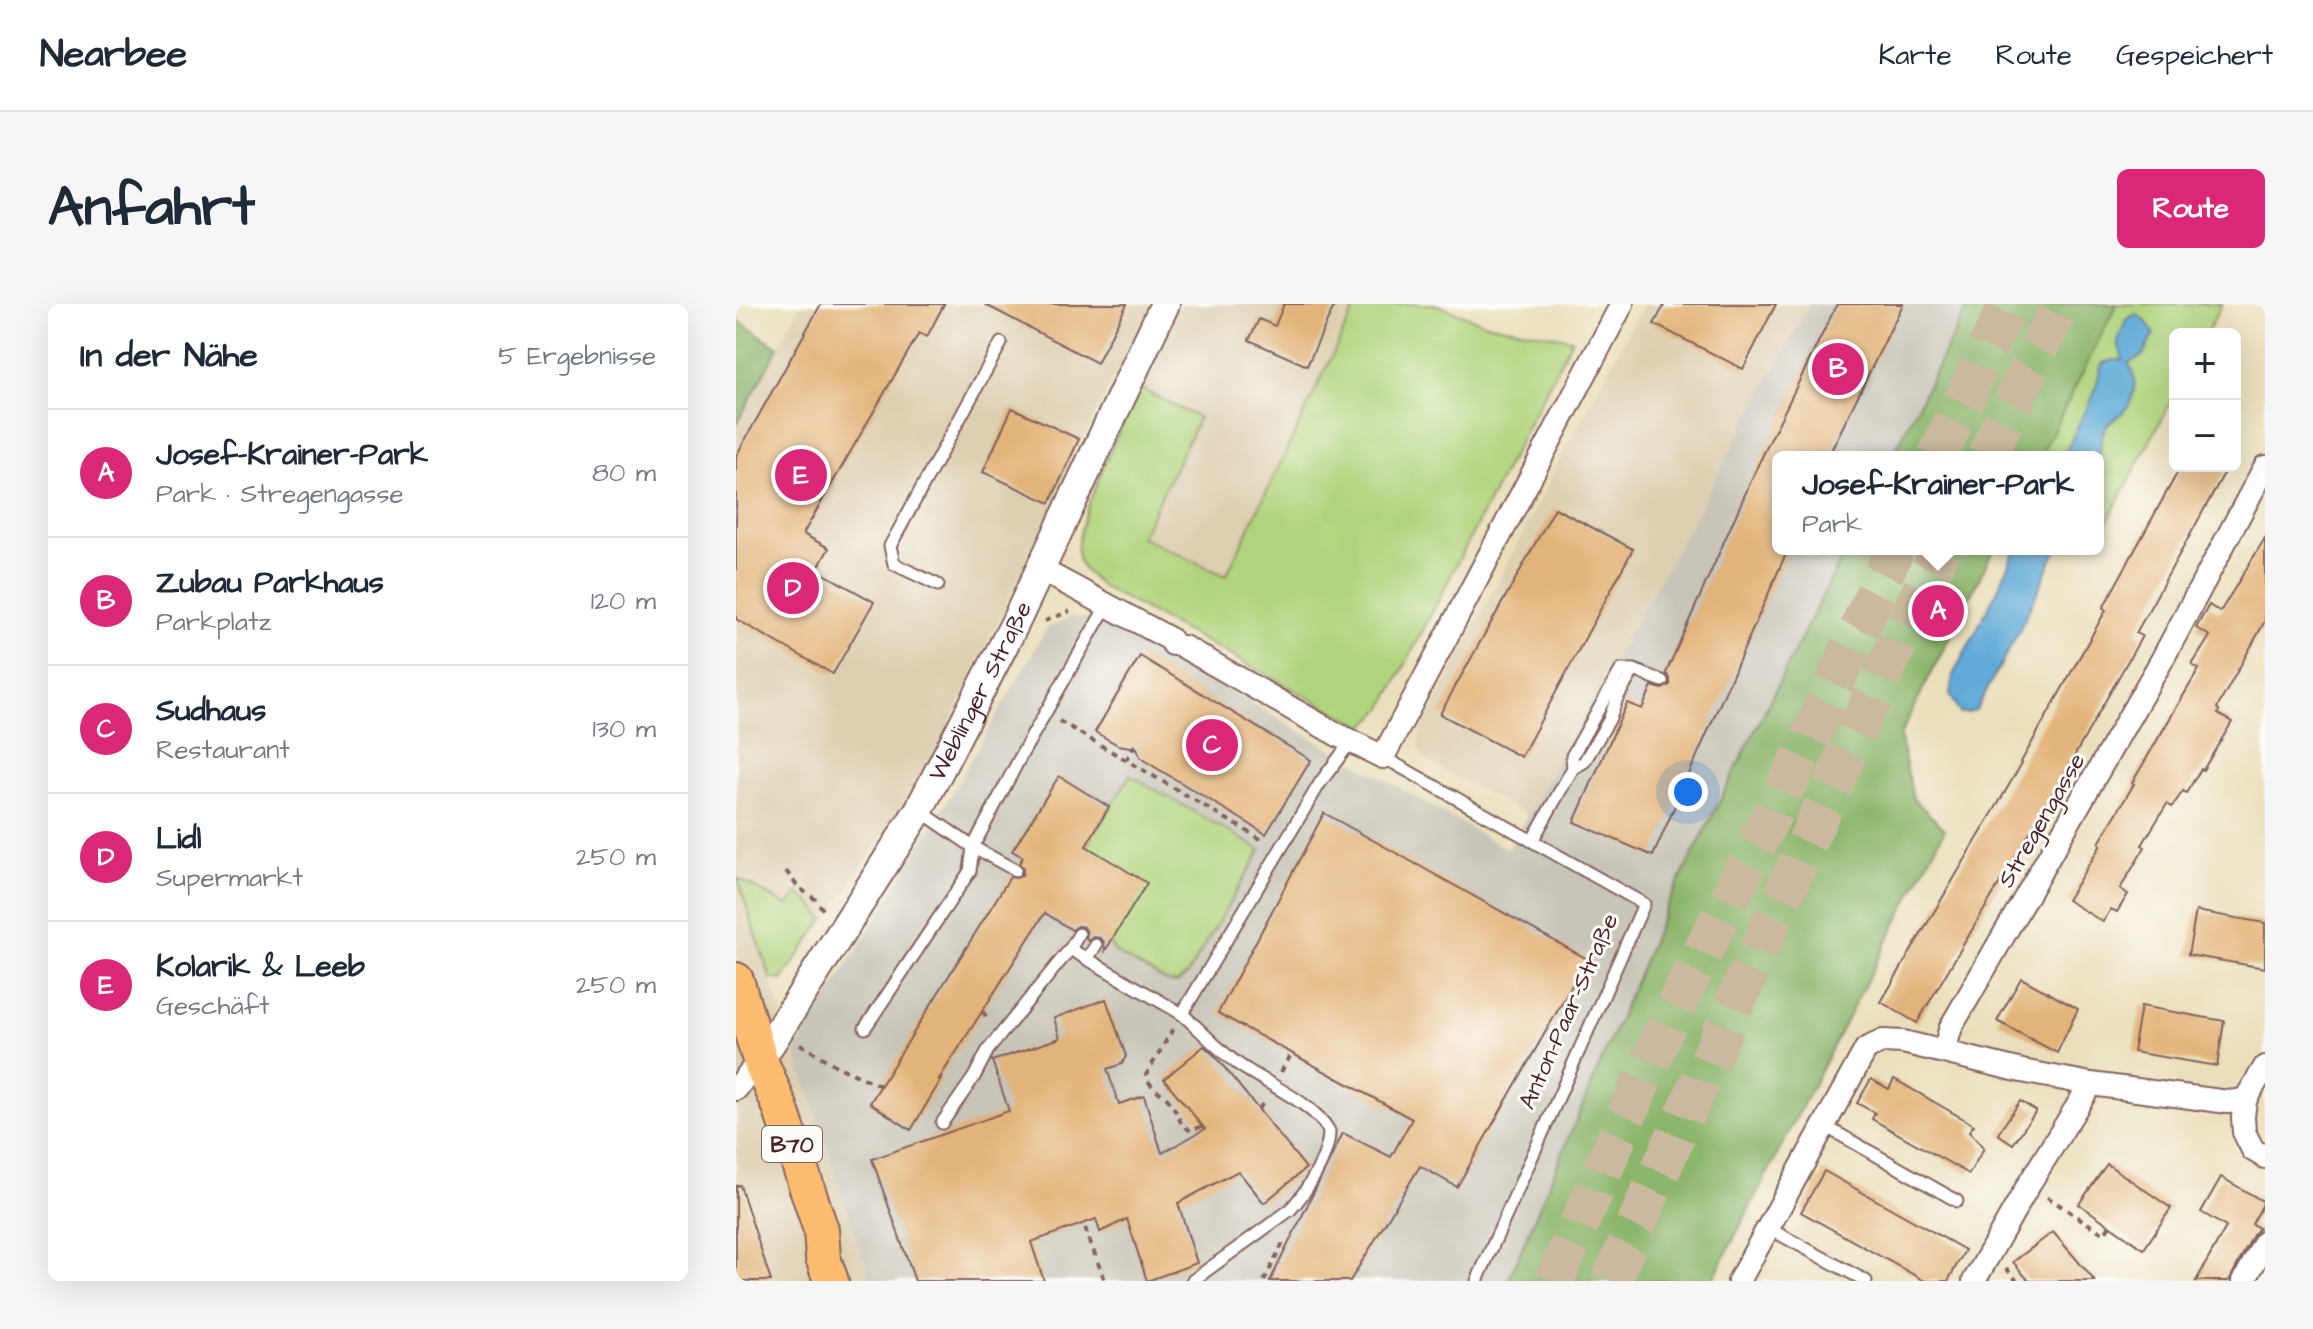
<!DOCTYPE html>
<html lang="de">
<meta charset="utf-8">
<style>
body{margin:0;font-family:"Architects Daughter",sans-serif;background:#f6f6f7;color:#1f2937}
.controls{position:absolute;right:24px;top:24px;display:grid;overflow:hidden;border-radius:12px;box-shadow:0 8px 32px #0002}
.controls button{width:72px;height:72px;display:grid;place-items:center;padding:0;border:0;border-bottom:2px solid #e0e1e3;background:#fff;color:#1f2937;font:40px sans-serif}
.you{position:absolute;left:952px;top:488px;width:28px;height:28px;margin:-20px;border:6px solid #fff;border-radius:50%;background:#1a73e8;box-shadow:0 0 0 12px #1a73e833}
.badge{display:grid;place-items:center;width:52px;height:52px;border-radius:50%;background:#db2777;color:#fff;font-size:26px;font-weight:700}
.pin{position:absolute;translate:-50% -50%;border:4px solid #fff;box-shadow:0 2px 8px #0006}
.popup{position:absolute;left:1036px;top:147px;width:332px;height:104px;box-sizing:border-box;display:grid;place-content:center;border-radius:12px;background:#fff;filter:drop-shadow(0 2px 6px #0005);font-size:26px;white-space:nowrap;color:#747a83}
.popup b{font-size:30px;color:#1f2937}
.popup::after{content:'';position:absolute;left:50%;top:100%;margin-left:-16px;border:16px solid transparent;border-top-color:#fff}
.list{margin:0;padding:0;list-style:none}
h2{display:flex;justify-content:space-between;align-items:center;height:104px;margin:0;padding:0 32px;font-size:34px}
h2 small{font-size:26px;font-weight:400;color:#747a83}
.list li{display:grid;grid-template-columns:52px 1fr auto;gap:24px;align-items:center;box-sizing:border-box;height:128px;padding:0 32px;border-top:2px solid #e0e1e3}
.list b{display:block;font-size:30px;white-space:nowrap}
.list p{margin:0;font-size:26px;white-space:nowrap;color:#747a83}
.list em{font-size:26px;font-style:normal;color:#747a83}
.map{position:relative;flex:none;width:1529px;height:977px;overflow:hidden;border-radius:12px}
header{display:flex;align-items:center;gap:48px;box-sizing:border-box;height:112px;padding:0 40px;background:#fff;border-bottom:2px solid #e0e1e3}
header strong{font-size:38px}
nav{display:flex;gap:44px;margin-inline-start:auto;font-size:28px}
.intro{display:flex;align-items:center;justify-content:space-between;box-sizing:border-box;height:192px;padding:0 48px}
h1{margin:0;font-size:56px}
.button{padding:20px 36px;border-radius:12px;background:#db2777;color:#fff;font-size:28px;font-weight:700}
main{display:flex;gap:48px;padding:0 48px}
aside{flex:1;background:#fff;border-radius:12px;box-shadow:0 8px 32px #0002}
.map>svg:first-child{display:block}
.built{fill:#ddcfb1}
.industrial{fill:#c8c4b8}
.green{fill:#b0d47d;stroke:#7d7a54;stroke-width:2}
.forest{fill:#8cb66c;stroke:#6b6a4c;stroke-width:2}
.water{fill:#5faad7;stroke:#546481;stroke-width:2}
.building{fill:#e3b479}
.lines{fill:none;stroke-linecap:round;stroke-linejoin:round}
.motorway-tunnel{stroke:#cab99e;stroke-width:40;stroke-dasharray:40 20;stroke-linecap:butt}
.service-casing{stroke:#82625d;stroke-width:15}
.minor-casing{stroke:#82625d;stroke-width:26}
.tertiary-casing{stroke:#82625d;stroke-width:32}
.primary-casing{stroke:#82625d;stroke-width:38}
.path{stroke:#82625d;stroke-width:4;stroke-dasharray:6 6;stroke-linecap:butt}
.service{stroke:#fff;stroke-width:11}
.minor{stroke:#fff;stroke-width:22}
.tertiary{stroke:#fff;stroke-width:28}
.primary{stroke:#fdbc6f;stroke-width:34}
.labels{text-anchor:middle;stroke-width:6;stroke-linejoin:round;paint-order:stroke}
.shield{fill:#fdfcf7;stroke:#806168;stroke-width:2}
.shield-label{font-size:22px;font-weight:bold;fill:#4a1f2b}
.street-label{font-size:24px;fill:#4a1f2b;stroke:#fdfcf7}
</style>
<header>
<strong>Nearbee</strong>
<nav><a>Karte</a><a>Route</a><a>Gespeichert</a></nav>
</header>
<div class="intro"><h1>Anfahrt</h1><a class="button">Route</a></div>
<main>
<aside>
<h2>In der Nähe<small>5 Ergebnisse</small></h2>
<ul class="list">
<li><span class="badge">A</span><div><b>Josef-Krainer-Park</b><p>Park · Stregengasse</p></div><em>80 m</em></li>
<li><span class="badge">B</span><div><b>Zubau Parkhaus</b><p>Parkplatz</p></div><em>120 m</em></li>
<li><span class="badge">C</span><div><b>Sudhaus</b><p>Restaurant</p></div><em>130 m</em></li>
<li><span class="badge">D</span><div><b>Lidl</b><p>Supermarkt</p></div><em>250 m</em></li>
<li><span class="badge">E</span><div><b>Kolarik &amp; Leeb</b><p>Geschäft</p></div><em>250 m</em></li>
</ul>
</aside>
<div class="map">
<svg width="1529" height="977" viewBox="0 0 1529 977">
<rect width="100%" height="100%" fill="#fdfcf7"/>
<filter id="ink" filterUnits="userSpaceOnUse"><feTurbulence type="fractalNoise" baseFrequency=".0125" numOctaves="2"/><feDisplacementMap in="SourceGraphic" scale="16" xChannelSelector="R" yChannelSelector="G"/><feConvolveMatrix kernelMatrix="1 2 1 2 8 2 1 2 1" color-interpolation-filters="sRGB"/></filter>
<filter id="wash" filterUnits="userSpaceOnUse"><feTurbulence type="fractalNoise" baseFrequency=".006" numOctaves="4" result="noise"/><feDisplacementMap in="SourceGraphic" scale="32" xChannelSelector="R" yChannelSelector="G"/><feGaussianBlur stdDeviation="1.8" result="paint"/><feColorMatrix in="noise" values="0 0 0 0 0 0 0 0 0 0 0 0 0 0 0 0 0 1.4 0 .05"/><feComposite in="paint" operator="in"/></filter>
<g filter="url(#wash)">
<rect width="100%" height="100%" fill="#eadfbb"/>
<!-- built -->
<g class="built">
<path d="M65,0h556l-131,272 -85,-39 58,-119 -86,-41 -178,378 -109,167 -14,-18 -13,-11 -11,13 -51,-27 134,402h-135v-856z"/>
<path d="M907,0h167l-112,207 -169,305 -102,-55 -8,-14 1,-13 150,-293z"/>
</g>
<!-- industrial -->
<path class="industrial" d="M1074,0h159l-77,153h-114v92h68l-179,357 -159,375h-637l-76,-229 160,-264 91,-159 26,-12 20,2 148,78 268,153 190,-339z"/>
<!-- green -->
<g class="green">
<path d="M621,0h78l49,19 88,16 -189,369 -19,19 -263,-141c-8,-8 -20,-16 -23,-28 -7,-28 46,-138 61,-168h4l56,28 -58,119 85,39z"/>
<path d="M1238,0l22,9 9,-9h217l-16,30h-31v60l-77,145v-82h-206z"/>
<path d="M394,471l131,75 -74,125 -10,8 -9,-1 -52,-29 -50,-72z"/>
<path d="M1,574l51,28 10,-13 14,11 12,15 -42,61 -11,-1z"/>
</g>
<!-- forest -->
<g class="forest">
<path d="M1233,0l27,9 9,-9h112l-77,153h-148z"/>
<path d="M0,15l42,28 -42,78z"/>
<path d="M1110,245h148l-94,186 13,64 32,30 -233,452h-204l159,-375z"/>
</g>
<!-- water -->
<g class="water">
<path d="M1400,10l9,6 9,13 -11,22 -15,8c10,13 8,37 -5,49 -6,6 -15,9 -19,18 -4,9 -4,23 -6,33v-6h-35l31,-63 8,-31 13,-3h8l-5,-19 8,-21z"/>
<path d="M1279,245h42l-38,82 -43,79 -8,3h-8l-10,-18 3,-20 46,-88z"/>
</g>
<g id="blocks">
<!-- building -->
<g class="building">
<path d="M85,0h123l-17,33 -8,-4 -116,201 26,14 -12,22 57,32 -41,72 -97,-55v-163z"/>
<path d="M248,0h143l-30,59z"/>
<path d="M548,0h51l-28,62 -58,-26 10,-21 16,7z"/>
<path d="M929,0h111l-33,65 -89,-45z"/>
<path d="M1101,0h66l-75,153h-50v92h10l-135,307 -79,-34 53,-119 15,6 10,-23 10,3 8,-4v-6l-4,-6 92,-208z"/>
<path d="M276,104l67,31 -29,64 -67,-31z"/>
<path d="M1445,162h47l-92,167 6,3 -83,147 -142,240 -36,-21 141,-239 -1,-1 85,-152 -3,-2z"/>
<path d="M819,204l78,41 -112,208 -81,-43z"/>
<path d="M1529,234v83l-48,87 2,2 -1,4 14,8 -29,48 -2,-1 -15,24 -3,-2 -11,16 -5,-3 -25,41 3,2 -25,42 8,5 -11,18 -6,-3 -8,13 -36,-22 34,-55 -2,-2 35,-59 -2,-1 67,-114 -7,-4 18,-29 -14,-8 13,-23 11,7z"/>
<path d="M404,352l171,104 -45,74 -121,-73 -5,-4 -3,-9 -19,-3 -23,-13z"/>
<path d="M323,472l50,31 -23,39 61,37 -42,68 -1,-9 -4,-4 -7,-1 -4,4 -3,-2 1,-6 -3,-6 -6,-1 -6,4 -27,-17 -106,166 3,-1 -31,52 -41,-27 140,-226 6,1 6,-3 1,-6 -4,-6 4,-6 -11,-6z"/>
<path d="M588,509l263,146 -130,228 -37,-21 -70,115h-80l73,-148 48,24 21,-38 -194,-106z"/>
<path d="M1460,607l69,12v45l-77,-13z"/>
<path d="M1285,674l57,31 -21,44 -60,-32z"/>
<path d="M370,695l20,57 -4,8 -15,5 12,35 25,-8 18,57 43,-24 -41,-50 40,-33 11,10 91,112 -42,35 -26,-32 -60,32 19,60 -50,18 -20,-62 -27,13 -4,-13 -65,23 13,39h-129l-43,-122 137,-48 -17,-50 68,-23 -6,-20z"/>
<path d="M1405,702l83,15 -7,45 -84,-14z"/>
<path d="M1135,775l18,10 5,-10 80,46 -5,6 15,17 -15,26 -97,-55 3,-6 -18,-10z"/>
<path d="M1284,797l16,10 -23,33 -15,-10z"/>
<path d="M1371,860l64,44 -27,41 -65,-45z"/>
<path d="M1088,867l141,79 -17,31h-23l-124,-69z"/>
<path d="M1485,873l43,25 -12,22 7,4 -6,7 -24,46h-33l30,-54 -25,-15z"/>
<path d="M4,881l19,59 12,37h-35v-95z"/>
<path d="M1317,928l42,49h-66l-16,-19z"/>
</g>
</g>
</g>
<g filter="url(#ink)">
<use href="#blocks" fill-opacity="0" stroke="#82625d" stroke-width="2"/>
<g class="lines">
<!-- motorway-tunnel -->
<g class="motorway-tunnel">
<path d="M1201,153l71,-153"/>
<path d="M1250,153l75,-153"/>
<path d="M818,977l114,-260 141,-281 86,-191"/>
<path d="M875,977l234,-524 96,-208"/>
</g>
<!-- service casing -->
<g class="service-casing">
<g id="service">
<path d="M202,281l-44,-21 -4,-18 111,-203"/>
<path d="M647,453l261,147 -167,377"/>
<path d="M837,464l-1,-12 49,-86h13l28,11"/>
<path d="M796,537l41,-73 11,-6 25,-42 8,-22 17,-28"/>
<path d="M279,566l-42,-23 50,-95 84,-147"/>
<path d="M334,645l112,65 138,-231 32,-43"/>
<path d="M351,655l9,-14"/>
<path d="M446,710c19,16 36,36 56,50 27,19 76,39 91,67 0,26 -22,60 -39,79l-98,71"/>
<path d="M129,724l105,-157 3,-24 -54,-37"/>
<path d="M206,819l32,-46 14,-27 82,-101 9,-15"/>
<path d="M1087,821l134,76"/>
<path d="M1032,924l98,53"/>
</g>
</g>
<!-- minor casing -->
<g class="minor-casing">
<g id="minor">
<path d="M304,265l130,70 3,5"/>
<path d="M448,343l152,87 47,23 239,-453"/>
<path d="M1208,747l7,-24 211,-367 103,-193"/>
<path d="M1529,763l-20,33 -2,17 1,15 9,18 12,7"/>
<path d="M0,785l24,-29"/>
<path d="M1003,977l127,-232 17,-8 20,1 119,29 69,13 137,18 17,-2"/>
<path d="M1238,977l55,-97 62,-100"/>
<path d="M1508,977l21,-39"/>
</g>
</g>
<!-- tertiary casing -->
<g class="tertiary-casing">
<g id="tertiary">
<path id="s1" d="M24,756l159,-250 96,-187 150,-319"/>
</g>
</g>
<!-- primary casing -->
<g class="primary-casing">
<path id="primary" d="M0,676l24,80 20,47 41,123 2,28 8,23"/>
</g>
<!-- path -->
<g class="path">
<path d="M309,317l25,-10"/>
<path d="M323,417l67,39"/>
<path d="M399,441l-9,15 138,81"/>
<path d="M50,567l12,16 17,12 10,13"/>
<path d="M247,708l6,9"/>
<path d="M437,725l-27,46c5,17 18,16 26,30 8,12 5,17 19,26l11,-5"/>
<path d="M64,740l38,23 43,19"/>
<path d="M545,768l11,-19"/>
<path d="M523,805l6,-9"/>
<path d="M1311,893l57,37 6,-9"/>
<path d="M349,924l20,53"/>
<path d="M1270,964l11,13"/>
<path d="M528,977l18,-36v-6"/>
</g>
<!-- service -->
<use href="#service" class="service"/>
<!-- minor -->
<use href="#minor" class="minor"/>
<!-- tertiary -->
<use href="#tertiary" class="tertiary"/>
<!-- primary -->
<use href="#primary" class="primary"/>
</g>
</g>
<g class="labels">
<!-- shield labels -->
<rect class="shield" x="26" y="822" width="60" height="36" rx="6"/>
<g class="shield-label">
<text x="56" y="848">B70</text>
</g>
<!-- street labels -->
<g class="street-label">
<text dy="8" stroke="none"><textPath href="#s1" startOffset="430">Weblinger Straße</textPath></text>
<text transform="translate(1305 516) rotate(-60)" y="8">Stregengasse</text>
<text transform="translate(832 707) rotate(-66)" y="8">Anton-Paar-Straße</text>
</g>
</g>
</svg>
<div class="controls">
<button>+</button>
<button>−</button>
</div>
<div class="you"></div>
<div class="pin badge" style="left:1202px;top:307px">A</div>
<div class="popup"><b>Josef-Krainer-Park</b>Park</div>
<div class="pin badge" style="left:1102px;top:65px">B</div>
<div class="pin badge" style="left:476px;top:441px">C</div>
<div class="pin badge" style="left:57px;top:284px">D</div>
<div class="pin badge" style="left:65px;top:171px">E</div>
</div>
</main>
